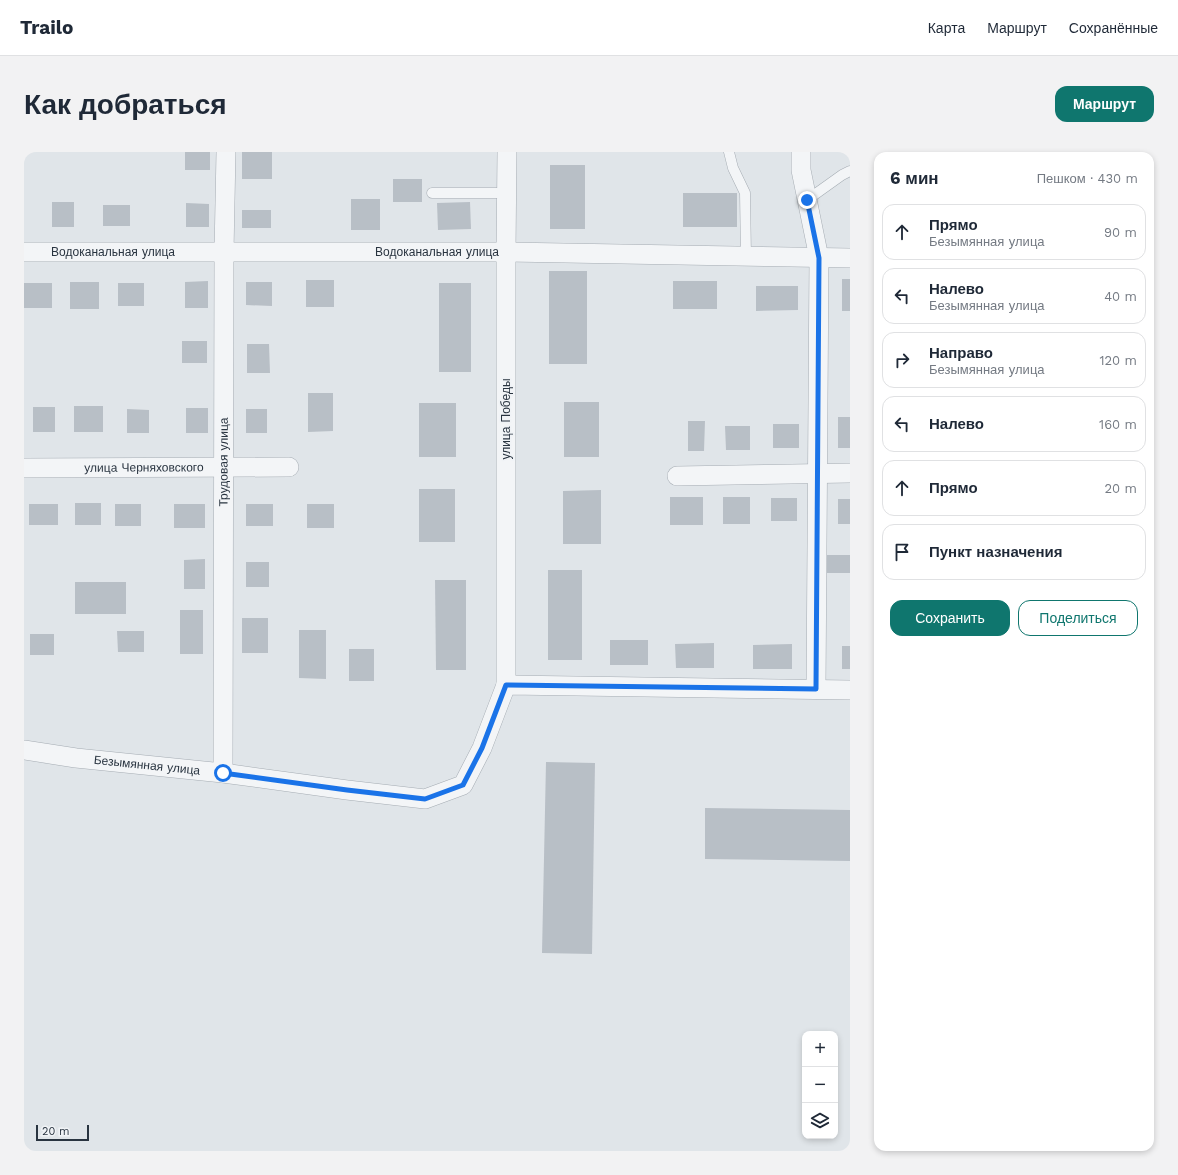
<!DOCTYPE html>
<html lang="ru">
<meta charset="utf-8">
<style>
body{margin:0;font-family:"Work Sans",sans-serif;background:#f2f2f3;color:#1f2937}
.controls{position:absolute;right:12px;bottom:12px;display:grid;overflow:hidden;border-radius:8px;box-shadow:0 2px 6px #0003}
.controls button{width:36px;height:36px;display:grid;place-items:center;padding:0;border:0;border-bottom:1px solid #e0e1e3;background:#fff;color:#1f2937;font:20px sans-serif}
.scale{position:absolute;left:12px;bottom:10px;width:53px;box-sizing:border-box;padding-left:4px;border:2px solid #293440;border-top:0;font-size:11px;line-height:14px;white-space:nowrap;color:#293440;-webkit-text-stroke:3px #f0f3f6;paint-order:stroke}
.stop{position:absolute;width:12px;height:12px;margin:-9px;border:3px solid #1a73e8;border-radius:50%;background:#fff}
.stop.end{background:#1a73e8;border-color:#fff;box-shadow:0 1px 4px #0008}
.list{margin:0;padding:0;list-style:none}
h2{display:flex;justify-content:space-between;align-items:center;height:52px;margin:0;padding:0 16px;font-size:17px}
h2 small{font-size:13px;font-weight:400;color:#747a83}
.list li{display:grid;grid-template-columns:26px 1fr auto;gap:12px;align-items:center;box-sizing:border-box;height:56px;margin:0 8px 8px;padding:0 8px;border:1px solid #e0e1e3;border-radius:12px}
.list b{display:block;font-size:15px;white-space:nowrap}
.list p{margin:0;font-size:13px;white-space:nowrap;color:#747a83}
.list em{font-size:13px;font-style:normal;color:#747a83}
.actions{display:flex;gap:8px;padding:12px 16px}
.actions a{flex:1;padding:9px 0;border:1px solid #0f766e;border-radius:12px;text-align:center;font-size:14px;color:#0f766e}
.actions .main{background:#0f766e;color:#fff}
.icon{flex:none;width:22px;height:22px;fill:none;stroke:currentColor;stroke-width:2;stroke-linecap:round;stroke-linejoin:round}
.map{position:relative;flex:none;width:826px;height:999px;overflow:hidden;border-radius:12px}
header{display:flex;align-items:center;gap:24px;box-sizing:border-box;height:56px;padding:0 20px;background:#fff;border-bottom:1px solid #e0e1e3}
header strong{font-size:19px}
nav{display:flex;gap:22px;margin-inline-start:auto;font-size:14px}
.intro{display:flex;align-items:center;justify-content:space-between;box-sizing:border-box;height:96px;padding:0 24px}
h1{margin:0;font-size:28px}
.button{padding:10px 18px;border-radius:12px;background:#0f766e;color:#fff;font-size:14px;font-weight:700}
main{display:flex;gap:24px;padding:0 24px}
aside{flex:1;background:#fff;border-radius:12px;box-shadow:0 2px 6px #0003}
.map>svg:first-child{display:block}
.building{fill:#b8bfc6}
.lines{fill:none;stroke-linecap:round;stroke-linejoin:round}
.service-casing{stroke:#a5acb3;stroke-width:11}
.minor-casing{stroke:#a5acb3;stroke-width:20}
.service{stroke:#f3f5f7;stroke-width:10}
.minor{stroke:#f3f5f7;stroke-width:19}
.route{stroke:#1a73e8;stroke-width:5}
.labels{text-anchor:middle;stroke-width:3.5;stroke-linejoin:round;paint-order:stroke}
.street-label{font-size:12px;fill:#293440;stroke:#f0f3f6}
</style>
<header>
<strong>Trailo</strong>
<nav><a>Карта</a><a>Маршрут</a><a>Сохранённые</a></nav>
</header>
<div class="intro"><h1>Как добраться</h1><a class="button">Маршрут</a></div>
<main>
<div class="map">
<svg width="826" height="999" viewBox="0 0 826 999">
<rect width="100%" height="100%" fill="#e0e5e9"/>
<!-- building -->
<g class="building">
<rect x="161" y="0" width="25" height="18"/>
<rect x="218" y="0" width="30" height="27"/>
<rect x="526" y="13" width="35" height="64"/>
<rect x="369" y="27" width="29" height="23"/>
<rect x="659" y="41" width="54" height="34"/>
<rect x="327" y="47" width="29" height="31"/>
<rect x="28" y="50" width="22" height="25"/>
<path d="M446,50l1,27 -33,1 -1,-27z"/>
<path d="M162,51l23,1v23h-23z"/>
<rect x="79" y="53" width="27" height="21"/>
<rect x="218" y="58" width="29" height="18"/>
<rect x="525" y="119" width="38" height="93"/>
<rect x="818" y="127" width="8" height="32"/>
<rect x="282" y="128" width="28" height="27"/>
<path d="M184,129v27h-23v-26z"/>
<rect x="649" y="129" width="44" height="28"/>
<rect x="46" y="130" width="29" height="27"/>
<path d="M222,130h26v24l-26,-1z"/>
<rect x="0" y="131" width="28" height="25"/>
<rect x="94" y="131" width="26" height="23"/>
<rect x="415" y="131" width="32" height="89"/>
<path d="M732,134h42v24l-42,1z"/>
<rect x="158" y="189" width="25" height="22"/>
<path d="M223,192h22l1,29h-23z"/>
<path d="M284,241h25v38l-25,1z"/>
<rect x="540" y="250" width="35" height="55"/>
<rect x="395" y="251" width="37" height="54"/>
<rect x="50" y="254" width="29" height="26"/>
<rect x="9" y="255" width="22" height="25"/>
<rect x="162" y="256" width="22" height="25"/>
<path d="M103,257l22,1v23h-22z"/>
<rect x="222" y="257" width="21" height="24"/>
<rect x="814" y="265" width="12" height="31"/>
<path d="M664,269h17l-1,30h-16z"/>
<rect x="749" y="272" width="26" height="24"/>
<path d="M701,274h25v24h-24z"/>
<rect x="395" y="337" width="36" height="53"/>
<path d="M577,338v54h-38v-53z"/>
<rect x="646" y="345" width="33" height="28"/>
<rect x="699" y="345" width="27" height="27"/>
<rect x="747" y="346" width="26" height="23"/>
<rect x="814" y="347" width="12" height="25"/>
<rect x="51" y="351" width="26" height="22"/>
<rect x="5" y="352" width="29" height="21"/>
<rect x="91" y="352" width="26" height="22"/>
<rect x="150" y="352" width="31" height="24"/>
<rect x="222" y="352" width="27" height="22"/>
<rect x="283" y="352" width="27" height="24"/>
<rect x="803" y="403" width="23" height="18"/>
<path d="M181,407v30h-21v-29z"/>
<rect x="222" y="410" width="23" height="25"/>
<rect x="524" y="418" width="34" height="90"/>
<path d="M411,428h31v90h-30z"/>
<rect x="51" y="430" width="51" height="32"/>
<rect x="156" y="458" width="23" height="44"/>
<rect x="218" y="466" width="26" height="35"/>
<path d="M275,478h27v49l-27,-1z"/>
<path d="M93,479h27v21h-26z"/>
<rect x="6" y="482" width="24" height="21"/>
<rect x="586" y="488" width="38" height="25"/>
<path d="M690,491v25h-38l-1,-24z"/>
<path d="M768,492v25h-39v-24z"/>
<rect x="818" y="494" width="8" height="23"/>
<rect x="325" y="497" width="25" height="32"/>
<path d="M522,610l49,1 -3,191 -50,-1z"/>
<path d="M681,656l145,2v51l-145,-2z"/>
</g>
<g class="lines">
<!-- service casing -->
<g class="service-casing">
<g id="service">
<path d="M705,0l4,16 12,25 1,64"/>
<path d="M408,41h75"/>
<path d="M783,48l35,-25 8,-4"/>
</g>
</g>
<!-- minor casing -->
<g class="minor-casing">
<g id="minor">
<path d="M777,0v18l18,88 -3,431"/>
<path id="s1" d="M0,100h482l344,6"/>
<path id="s2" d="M0,316l265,-1"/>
<path d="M653,324l173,-3"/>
<path d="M482,533v-433l1,-100"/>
<path id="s3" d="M0,598l52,8 147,15 124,17 78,9 38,-14 19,-37 24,-63 344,5"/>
<path id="s4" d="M199,621l1,-521 2,-100"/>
</g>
</g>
<!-- service -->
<use href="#service" class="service"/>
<!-- minor -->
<use href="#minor" class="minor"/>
</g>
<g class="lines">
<!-- route -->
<path class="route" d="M199,621l124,17 78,9 38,-14 19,-37 24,-63 310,4 3,-431 -12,-58"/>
</g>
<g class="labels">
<!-- street labels -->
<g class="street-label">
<text dy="4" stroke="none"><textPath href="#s1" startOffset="89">Водоканальная улица</textPath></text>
<text dy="4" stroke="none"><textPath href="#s1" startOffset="413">Водоканальная улица</textPath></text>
<text transform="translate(482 267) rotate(-90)" y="4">улица Победы</text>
<text dy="4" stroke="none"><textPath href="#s4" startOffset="311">Трудовая улица</textPath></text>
<text dy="4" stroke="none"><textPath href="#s2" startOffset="120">улица Черняховского</textPath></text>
<text dy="4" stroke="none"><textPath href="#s3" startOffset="124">Безымянная улица</textPath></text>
</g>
</g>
</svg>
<div class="controls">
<button>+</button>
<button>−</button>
<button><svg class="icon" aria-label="layers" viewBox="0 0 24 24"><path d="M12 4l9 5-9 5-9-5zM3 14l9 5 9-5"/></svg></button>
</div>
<div class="scale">20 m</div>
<div class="stop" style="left:199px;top:621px"></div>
<div class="stop end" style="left:783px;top:48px"></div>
</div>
<aside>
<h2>6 мин<small>Пешком · 430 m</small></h2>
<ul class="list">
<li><svg class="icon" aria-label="ahead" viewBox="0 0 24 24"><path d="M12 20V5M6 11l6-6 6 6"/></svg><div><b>Прямо</b><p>Безымянная улица</p></div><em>90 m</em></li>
<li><svg class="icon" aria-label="left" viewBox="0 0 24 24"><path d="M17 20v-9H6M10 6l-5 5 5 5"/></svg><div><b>Налево</b><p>Безымянная улица</p></div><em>40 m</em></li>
<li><svg class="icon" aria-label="right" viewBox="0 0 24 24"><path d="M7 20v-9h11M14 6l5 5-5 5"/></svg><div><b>Направо</b><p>Безымянная улица</p></div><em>120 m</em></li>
<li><svg class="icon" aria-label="left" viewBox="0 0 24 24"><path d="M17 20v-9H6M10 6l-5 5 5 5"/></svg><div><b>Налево</b></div><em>160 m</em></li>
<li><svg class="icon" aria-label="ahead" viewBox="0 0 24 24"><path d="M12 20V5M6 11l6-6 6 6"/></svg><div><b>Прямо</b></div><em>20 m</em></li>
<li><svg class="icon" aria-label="arrive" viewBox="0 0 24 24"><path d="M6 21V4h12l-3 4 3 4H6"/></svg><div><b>Пункт назначения</b></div></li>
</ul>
<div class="actions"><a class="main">Сохранить</a><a>Поделиться</a></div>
</aside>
</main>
